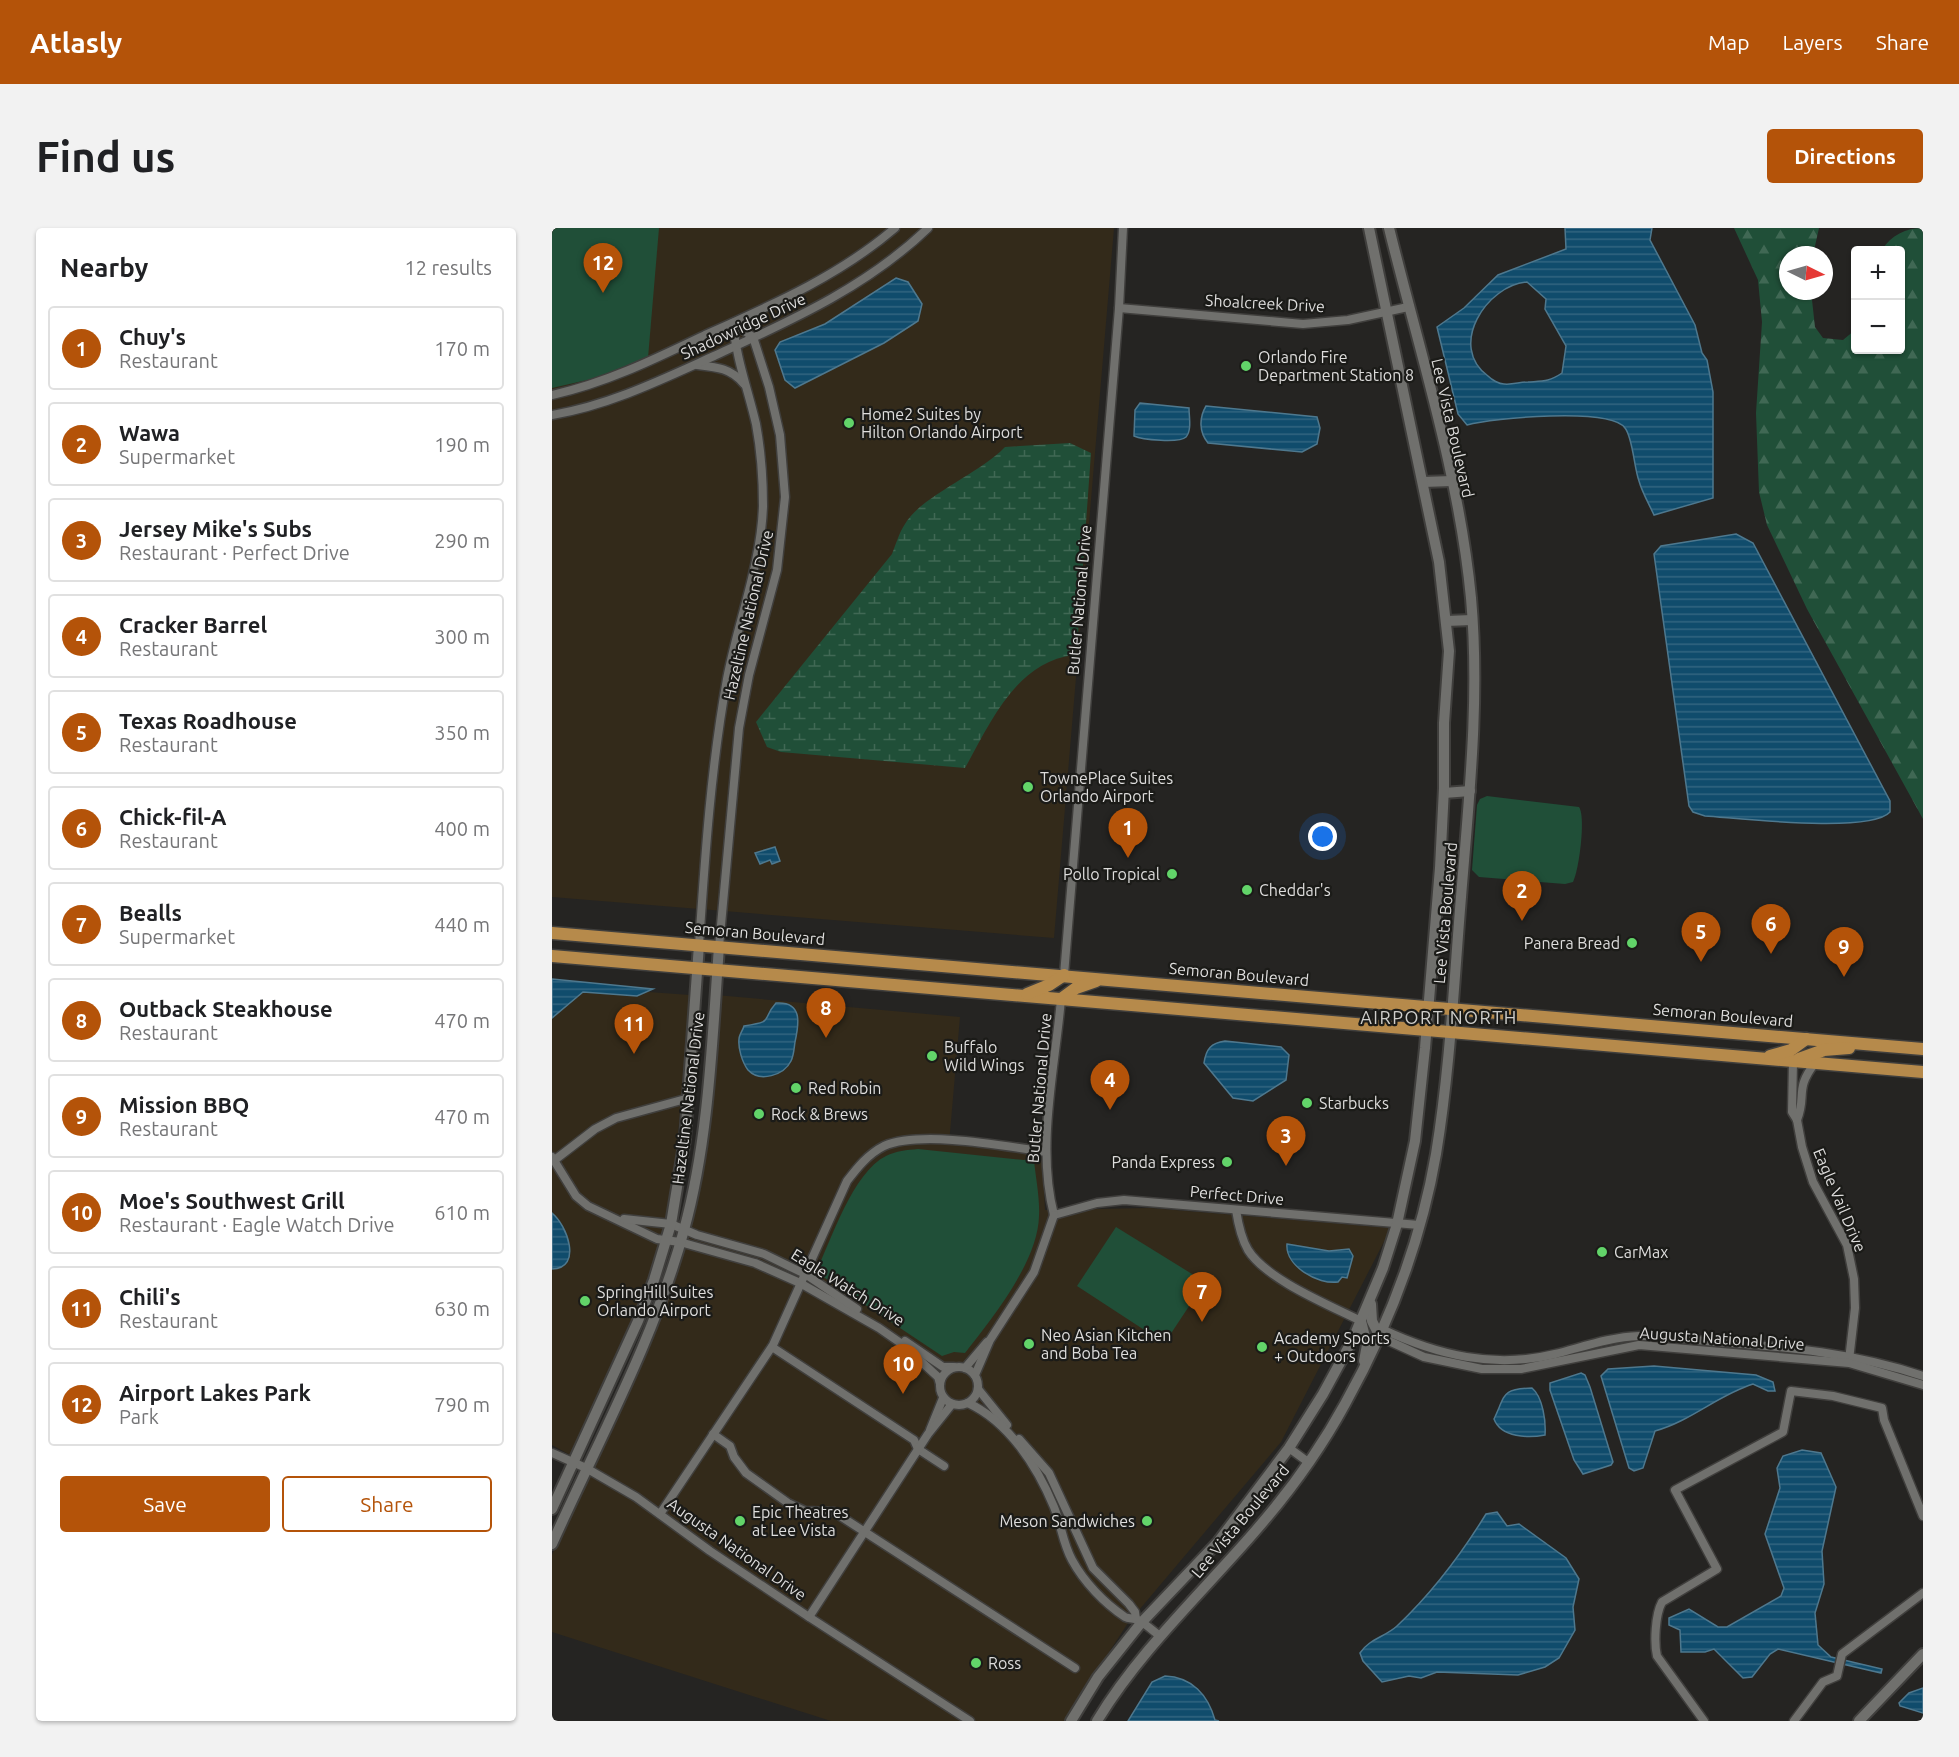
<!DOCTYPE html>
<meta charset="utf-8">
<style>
body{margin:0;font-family:Ubuntu,sans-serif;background:#f2f2f2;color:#202124}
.controls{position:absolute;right:18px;top:18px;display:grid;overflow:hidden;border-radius:6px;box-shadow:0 2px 4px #0004}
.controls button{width:54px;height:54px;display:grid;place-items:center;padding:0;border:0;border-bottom:2px solid #e0e0e0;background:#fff;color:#202124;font:30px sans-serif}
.compass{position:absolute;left:1227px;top:18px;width:54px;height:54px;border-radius:50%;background:#fff;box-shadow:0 2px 4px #0004;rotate:95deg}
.you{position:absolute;left:771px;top:609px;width:21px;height:21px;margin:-15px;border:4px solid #fff;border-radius:50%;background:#1a73e8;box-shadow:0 0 0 9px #1a73e833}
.badge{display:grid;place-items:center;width:39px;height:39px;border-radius:50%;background:#b45309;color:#fff;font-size:20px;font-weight:700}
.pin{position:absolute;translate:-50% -50px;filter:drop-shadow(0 2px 3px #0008)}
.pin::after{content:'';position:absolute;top:32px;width:21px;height:18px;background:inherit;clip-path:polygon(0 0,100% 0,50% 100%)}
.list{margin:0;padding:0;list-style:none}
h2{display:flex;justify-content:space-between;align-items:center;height:78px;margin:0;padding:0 24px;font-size:26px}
h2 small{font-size:20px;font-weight:400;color:#757577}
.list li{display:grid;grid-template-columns:39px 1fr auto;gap:18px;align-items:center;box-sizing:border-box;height:84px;margin:0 12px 12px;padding:0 12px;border:2px solid #e0e0e0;border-radius:6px}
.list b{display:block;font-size:22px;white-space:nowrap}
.list p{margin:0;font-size:20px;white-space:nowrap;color:#757577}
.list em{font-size:20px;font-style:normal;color:#757577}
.actions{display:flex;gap:12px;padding:18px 24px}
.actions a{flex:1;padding:14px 0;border:2px solid #b45309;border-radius:6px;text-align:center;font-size:21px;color:#b45309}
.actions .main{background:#b45309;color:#fff}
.map{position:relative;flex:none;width:1371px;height:1493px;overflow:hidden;border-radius:6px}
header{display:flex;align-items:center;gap:36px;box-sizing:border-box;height:84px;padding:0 30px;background:#b45309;color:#fff}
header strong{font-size:28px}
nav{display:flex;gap:33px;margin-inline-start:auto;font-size:21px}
.intro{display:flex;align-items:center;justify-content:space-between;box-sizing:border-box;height:144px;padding:0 36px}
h1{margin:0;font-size:42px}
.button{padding:15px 27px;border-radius:6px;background:#b45309;color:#fff;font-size:21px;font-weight:700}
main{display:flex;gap:36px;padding:0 36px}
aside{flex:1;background:#fff;border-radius:6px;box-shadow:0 2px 4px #0004}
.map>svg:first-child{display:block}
.commercial{fill:#332a1a}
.green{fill:#204f38}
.forest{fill:url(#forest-firs)}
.wetland{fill:url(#wetland-marsh)}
.water{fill:url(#water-rules);stroke:#4e788e;stroke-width:1.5;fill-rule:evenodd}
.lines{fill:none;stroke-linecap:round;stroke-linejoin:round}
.minor-casing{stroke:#403f3d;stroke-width:11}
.tertiary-casing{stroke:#403f3d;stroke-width:14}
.primary-casing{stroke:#403f3d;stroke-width:15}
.minor{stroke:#70706d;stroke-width:8}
.tertiary{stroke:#70706d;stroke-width:10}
.primary{stroke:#b68a4b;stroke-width:12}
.poi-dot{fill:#62d469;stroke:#1b1b18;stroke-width:2}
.labels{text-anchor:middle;stroke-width:4.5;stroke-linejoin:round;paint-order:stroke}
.street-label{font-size:16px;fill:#dedddc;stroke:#1b1b18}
.poi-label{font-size:16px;fill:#dedddc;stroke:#1b1b18;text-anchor:start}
.neighbourhood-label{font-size:18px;letter-spacing:1.5px;fill:#cfcecb;stroke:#1b1b18}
</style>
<header>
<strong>Atlasly</strong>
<nav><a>Map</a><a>Layers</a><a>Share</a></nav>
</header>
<div class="intro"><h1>Find us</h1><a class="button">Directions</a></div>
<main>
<aside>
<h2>Nearby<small>12 results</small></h2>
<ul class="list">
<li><span class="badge">1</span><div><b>Chuy's</b><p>Restaurant</p></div><em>170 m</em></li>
<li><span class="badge">2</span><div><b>Wawa</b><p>Supermarket</p></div><em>190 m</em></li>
<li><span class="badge">3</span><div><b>Jersey Mike's Subs</b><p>Restaurant · Perfect Drive</p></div><em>290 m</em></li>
<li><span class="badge">4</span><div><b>Cracker Barrel</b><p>Restaurant</p></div><em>300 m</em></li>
<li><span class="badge">5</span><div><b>Texas Roadhouse</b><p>Restaurant</p></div><em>350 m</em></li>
<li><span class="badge">6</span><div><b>Chick-fil-A</b><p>Restaurant</p></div><em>400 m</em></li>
<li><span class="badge">7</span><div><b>Bealls</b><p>Supermarket</p></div><em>440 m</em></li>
<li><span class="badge">8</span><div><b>Outback Steakhouse</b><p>Restaurant</p></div><em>470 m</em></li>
<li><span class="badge">9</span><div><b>Mission BBQ</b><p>Restaurant</p></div><em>470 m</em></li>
<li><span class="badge">10</span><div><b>Moe's Southwest Grill</b><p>Restaurant · Eagle Watch Drive</p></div><em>610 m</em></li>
<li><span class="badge">11</span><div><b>Chili's</b><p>Restaurant</p></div><em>630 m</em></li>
<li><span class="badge">12</span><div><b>Airport Lakes Park</b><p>Park</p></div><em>790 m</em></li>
</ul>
<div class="actions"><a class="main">Save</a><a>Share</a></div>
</aside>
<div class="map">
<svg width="1371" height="1493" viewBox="0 0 1371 1493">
<defs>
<pattern id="forest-firs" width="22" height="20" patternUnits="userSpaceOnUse" patternTransform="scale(1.5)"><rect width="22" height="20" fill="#204f38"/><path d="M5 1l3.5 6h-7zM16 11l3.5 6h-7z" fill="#406854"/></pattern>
<pattern id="wetland-marsh" width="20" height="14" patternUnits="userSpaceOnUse" patternTransform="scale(1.5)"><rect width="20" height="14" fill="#204f38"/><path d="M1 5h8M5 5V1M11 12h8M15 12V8" fill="none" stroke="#406854"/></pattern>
<pattern id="water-rules" width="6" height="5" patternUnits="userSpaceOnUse" patternTransform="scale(1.5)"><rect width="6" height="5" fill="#104c6c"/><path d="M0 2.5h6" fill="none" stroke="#326580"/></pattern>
</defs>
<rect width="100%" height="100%" fill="#252422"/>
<!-- commercial -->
<g class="commercial">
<path d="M0,0h562l-60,710 -502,-41z"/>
<path d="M0,757l138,10 -13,151 -12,86 -43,118 -50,106 -20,-11z"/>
<path d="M164,767l244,22 -11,127 93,10 3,56 105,-2 241,20 -110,214 -153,181 -64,98h-233l-279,-89v-77l133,-318z"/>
</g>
<!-- green -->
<g class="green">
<path d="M0,0h107l-11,130 -52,20 -44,10z"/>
<path d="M935,568l92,11c7,10 0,63 -6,75l-8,2 -86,-7 -7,-7 5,-65 3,-6z"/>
<path d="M366,921l106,11 8,-3 2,4c2,18 6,38 5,55 -1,46 -47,102 -74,137l-11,-1 -12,4 -126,-84c15,-32 37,-100 70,-116 10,-5 21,-6 32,-7z"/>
<path d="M564,999l89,55 -39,59 -14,-6 -75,-49z"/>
</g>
<!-- forest -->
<path class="forest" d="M1182,0h85l-6,27h-25v36h23l4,36 8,11 20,2 12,-10 1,20h44v-100h-18c9,-15 24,-22 41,-22v591l-116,-210 -40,-84 -8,-33 -3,-79 6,-91 -4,-42z"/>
<!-- wetland -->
<path class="wetland" d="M518,215l21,10 -14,195 -3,7c-58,7 -83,67 -109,113l-184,-16 -14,-5 -11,-25 136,-168c4,-10 7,-21 13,-30 15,-27 74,-50 100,-77z"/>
<!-- water -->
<g class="water">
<path d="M1013,0h87l-2,12 45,85 7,28 5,7 6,32v106l-59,17c-5,-11 -12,-23 -15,-34 -5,-13 -6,-43 -14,-53 -15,-21 -132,-10 -158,-3l-9,-11 -21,-87 27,-19 34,-33 68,-26zM975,54l19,17 -1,10 21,37 -4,27c-13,9 -19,8 -34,9 -8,0 -16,3 -24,2 -5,0 -12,-4 -16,-8 -41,-30 -1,-91 39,-94z"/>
<path d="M344,50l12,4 14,22 -4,17 -34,22 -89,45 -10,-8 -10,-30 5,-8 45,-18z"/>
<path d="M588,175l49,5c0,9 3,22 -3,29 -6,6 -44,3 -52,-1l1,-26z"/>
<path d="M654,178l111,11 3,11 -3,16 -15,8 -94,-9c-9,-11 -9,-25 -2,-37z"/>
<path d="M1184,306l17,9 137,258v11c-20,22 -152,6 -185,4l-12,-4 -4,-6 -35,-252 7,-8z"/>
<path d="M223,619l5,14 -8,3 -2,-4 -10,4 -5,-11z"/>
<path d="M0,751l101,10 -16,7 -54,-4 -31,26z"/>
<path d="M224,775c27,-2 23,21 19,39 -1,6 -1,13 -4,19 -7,14 -31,22 -43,9 -6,-8 -10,-22 -9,-31 0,-4 4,-9 5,-13 32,-5 16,-5 32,-23z"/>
<path d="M673,813l56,6 8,8 -3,25 -33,21 -20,-3 -29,-35c2,-14 7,-20 21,-22z"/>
<path d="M0,985c15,12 31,55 0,56z"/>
<path d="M735,1016l42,7 20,-2 4,7 -6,22 -5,-1 -4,5c-20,3 -53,-16 -51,-38z"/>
<path d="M1102,1138l102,9 17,7 2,9h-7l-15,-7c-35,11 -62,37 -98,47l-12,37 -9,3 -5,-3 -28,-92 7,-7z"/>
<path d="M1029,1145l4,2 5,12 23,75 -2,3 -28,9 -9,-14 -24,-70v-7z"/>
<path d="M980,1160c11,9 14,34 13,47 -16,3 -44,3 -51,-16 12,-25 7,-30 38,-31z"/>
<path d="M1250,1222l19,3 15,34 -14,64 2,33 -9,29 3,32 13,12 51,12 -1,4 -103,-24 -8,5 -18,23 -9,1 -29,-29 -9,3h-24l-1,-22 -11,-5v-7l20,-9 29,18h9l54,-31 3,-8 -19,-54 15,-46 -3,-20 6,-12z"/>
<path d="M945,1284l10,14 12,-2 47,34 13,21 -6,28 2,23 -16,28 -14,9 -27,8 -81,-3 -16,6 -12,-2 -27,6 -19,-21 -3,-8c9,-14 25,-16 37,-27 34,-32 65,-73 89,-112z"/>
<path d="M613,1448c27,1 43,19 50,44l4,1h-91l24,-39z"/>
<path d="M1371,1460v25l-23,-7 -1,-3 10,-10z"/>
</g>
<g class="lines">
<!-- minor casing -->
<g class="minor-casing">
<g id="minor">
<path d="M567,80l184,16 45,-4 60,-13"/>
<path d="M145,137c19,2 34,3 47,19"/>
<path d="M0,167c54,-12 103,-36 153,-60 67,-30 134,-59 190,-107"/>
<path d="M0,187c58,-10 109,-35 162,-59 76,-35 153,-69 214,-128"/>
<path d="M147,717c6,-89 12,-179 28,-266 11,-58 34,-114 36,-173 0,-28 -2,-55 -7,-82 -8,-34 -20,-66 -23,-101"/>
<path d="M167,719l20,-219 10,-53 28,-105 8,-73 -5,-62 -11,-48 -16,-50 -20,-14"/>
<path d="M512,747l55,-667 4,-80"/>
<path d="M1241,833l-1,51 5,8 5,27 11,35 34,63 7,34 1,29 -6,52"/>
<path d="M1245,892c10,-25 -3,-30 18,-57"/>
<path d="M0,929l24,39 12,10 69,33 23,3 75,21 45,20 79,45 23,16 36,33 2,7"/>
<path d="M4,931l39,-30 21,-11 73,-20"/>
<path d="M684,982c2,13 5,28 12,40 19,30 81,55 113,71"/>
<path d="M502,987l43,-12 27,-3 295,25"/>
<path d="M502,987c-18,-69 1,-146 7,-216"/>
<path d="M72,991l47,5 26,11 67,19 41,20 52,35"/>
<path d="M830,1101c55,26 112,40 173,25 28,-7 55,-17 84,-18 26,-1 52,4 78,6 71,5 138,11 206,34"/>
<path d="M828,1109l44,20 58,12h39l118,-24 210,18 74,22"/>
<path d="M353,1113l38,26h11"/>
<path d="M220,1119l142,93 4,9 26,17"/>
<circle cx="407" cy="1158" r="19"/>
<path d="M413,1140l22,-26"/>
<path d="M423,1147l15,-35 44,-68 20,-57"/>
<path d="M426,1161l29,36"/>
<path d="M416,1175c41,19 69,63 86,104 7,17 9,37 18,53 12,22 32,43 53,57 4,2 9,1 13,3 8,4 15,11 22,16"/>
<path d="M378,1202l13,-32"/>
<path d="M161,1206l17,12 4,11 12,16 42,30 17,8 29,1 241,156"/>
<path d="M467,1211l30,34 44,95 36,36 6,8 1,7"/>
<path d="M737,1220l19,14"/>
<path d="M0,1225l34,15 50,29 74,54 99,66 119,-183 24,-30"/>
<path d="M108,1286l113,-169 74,-164c10,-13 21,-27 37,-35 37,-16 121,0 162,6"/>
<path d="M257,1389l161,104"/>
<path d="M1152,1493l-47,-65c-3,-13 -2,-41 5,-54l55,-33 -42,-79 108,-58 8,-41 42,5 49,12 2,12 39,96"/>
<path d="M1242,1493l29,-39 14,-6 5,-22 81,-61"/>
</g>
</g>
<!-- tertiary casing -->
<g class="tertiary-casing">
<g id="tertiary">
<path d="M871,254l29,-1"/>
<path d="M894,393l26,-1"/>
<path d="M892,565l26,-2"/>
<path d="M819,1076l1,17 8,16"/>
<path d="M809,1093l6,24 -3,16"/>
<path d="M0,1281l86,-188 16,-41 17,-56 14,-85 14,-194"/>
<path d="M0,1316c46,-103 102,-204 132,-314 25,-91 28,-189 35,-283"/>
<path d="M519,1493l27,-44 43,-54 77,-81 71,-94 34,-54 30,-55 30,-71 14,-44 18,-83 10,-93 15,-180 4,-80v-65l5,-72 -10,-89 -70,-334"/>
<path d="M545,1493c43,-71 106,-129 160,-192 33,-38 64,-81 88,-125 43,-77 76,-163 91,-250 14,-85 18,-172 25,-257 8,-99 19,-199 10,-299 -12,-125 -52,-248 -82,-370"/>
<path d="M1307,1493l64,-67"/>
</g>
</g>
<!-- primary casing -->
<g class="primary-casing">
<g id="primary">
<path d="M0,705l1371,116"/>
<path d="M0,728l1371,116"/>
<path d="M475,766l22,-9 15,-10"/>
<path d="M509,771l15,-11 20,-7"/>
<path d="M1218,828l21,-6 15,-11"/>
<path d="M1247,831l25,-9 25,-2"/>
</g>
</g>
<!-- minor -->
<use href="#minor" class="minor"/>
<!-- tertiary -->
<use href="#tertiary" class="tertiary"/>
<!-- primary -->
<use href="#primary" class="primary"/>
</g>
<!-- markers -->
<g class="poi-dot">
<circle cx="694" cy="138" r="6"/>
<circle cx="297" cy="195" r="6"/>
<circle cx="476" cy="559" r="6"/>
<circle cx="620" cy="646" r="6"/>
<circle cx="695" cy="662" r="6"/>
<circle cx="1080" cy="715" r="6"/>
<circle cx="380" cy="828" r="6"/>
<circle cx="244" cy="860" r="6"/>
<circle cx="755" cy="875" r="6"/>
<circle cx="207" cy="886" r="6"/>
<circle cx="675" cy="934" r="6"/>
<circle cx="1050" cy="1024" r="6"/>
<circle cx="33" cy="1073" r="6"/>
<circle cx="477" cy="1116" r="6"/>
<circle cx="710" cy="1119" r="6"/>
<circle cx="188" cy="1293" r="6"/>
<circle cx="595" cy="1293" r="6"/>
<circle cx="424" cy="1435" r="6"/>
</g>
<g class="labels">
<!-- street labels -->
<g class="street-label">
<text transform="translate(713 75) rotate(3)" y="6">Shoalcreek Drive</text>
<text transform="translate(191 98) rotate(-25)" y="6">Shadowridge Drive</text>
<text transform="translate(901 200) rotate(77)" y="6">Lee Vista Boulevard</text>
<text transform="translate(527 372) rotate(-85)" y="6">Butler National Drive</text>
<text transform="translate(196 387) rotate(-77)" y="6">Hazeltine National Drive</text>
<text transform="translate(893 685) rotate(-85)" y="6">Lee Vista Boulevard</text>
<text transform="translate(203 705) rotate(5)" y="6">Semoran Boulevard</text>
<text transform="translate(687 746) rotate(5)" y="6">Semoran Boulevard</text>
<text transform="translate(1171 787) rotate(5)" y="6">Semoran Boulevard</text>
<text transform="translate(487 860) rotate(-85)" y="6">Butler National Drive</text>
<text transform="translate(136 870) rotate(-83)" y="6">Hazeltine National Drive</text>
<text transform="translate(685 967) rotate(5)" y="6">Perfect Drive</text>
<text transform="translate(1288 972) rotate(67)" y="6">Eagle Vail Drive</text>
<text transform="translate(296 1059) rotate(32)" y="6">Eagle Watch Drive</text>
<text transform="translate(1170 1110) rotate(4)" y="6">Augusta National Drive</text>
<text transform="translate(688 1293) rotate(-50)" y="6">Lee Vista Boulevard</text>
<text transform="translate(185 1321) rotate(35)" y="6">Augusta National Drive</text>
</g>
<!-- poi labels -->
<g class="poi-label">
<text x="706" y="135">Orlando Fire<tspan x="706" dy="18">Department Station 8</tspan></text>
<text x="309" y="192">Home2 Suites by<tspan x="309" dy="18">Hilton Orlando Airport</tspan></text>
<text x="488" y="556">TownePlace Suites<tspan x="488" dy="18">Orlando Airport</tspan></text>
<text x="608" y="652" text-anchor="end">Pollo Tropical</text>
<text x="707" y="668">Cheddar's</text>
<text x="1068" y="721" text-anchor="end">Panera Bread</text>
<text x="392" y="825">Buffalo<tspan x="392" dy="18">Wild Wings</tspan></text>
<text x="256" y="866">Red Robin</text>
<text x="767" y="881">Starbucks</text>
<text x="219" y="892">Rock &amp; Brews</text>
<text x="663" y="940" text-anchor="end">Panda Express</text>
<text x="1062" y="1030">CarMax</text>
<text x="45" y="1070">SpringHill Suites<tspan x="45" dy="18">Orlando Airport</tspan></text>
<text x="489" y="1113">Neo Asian Kitchen<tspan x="489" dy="18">and Boba Tea</tspan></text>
<text x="722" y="1116">Academy Sports<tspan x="722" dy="18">+ Outdoors</tspan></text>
<text x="200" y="1290">Epic Theatres<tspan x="200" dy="18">at Lee Vista</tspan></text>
<text x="583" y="1299" text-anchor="end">Meson Sandwiches</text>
<text x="436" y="1441">Ross</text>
</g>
<!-- neighbourhood labels -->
<g class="neighbourhood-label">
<text x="887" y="796">AIRPORT NORTH</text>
</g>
</g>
</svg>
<div class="controls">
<button>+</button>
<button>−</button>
</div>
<svg class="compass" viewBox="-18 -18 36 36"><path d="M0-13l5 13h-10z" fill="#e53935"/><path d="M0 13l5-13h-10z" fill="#757577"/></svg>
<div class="you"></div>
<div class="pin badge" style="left:576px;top:630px">1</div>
<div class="pin badge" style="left:970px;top:693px">2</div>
<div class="pin badge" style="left:734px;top:938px">3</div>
<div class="pin badge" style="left:558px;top:882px">4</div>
<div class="pin badge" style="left:1149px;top:734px">5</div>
<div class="pin badge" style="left:1219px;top:726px">6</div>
<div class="pin badge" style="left:650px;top:1094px">7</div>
<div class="pin badge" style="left:274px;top:810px">8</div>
<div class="pin badge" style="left:1292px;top:749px">9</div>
<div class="pin badge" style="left:351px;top:1166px">10</div>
<div class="pin badge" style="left:82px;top:826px">11</div>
<div class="pin badge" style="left:51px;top:65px">12</div>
</div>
</main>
